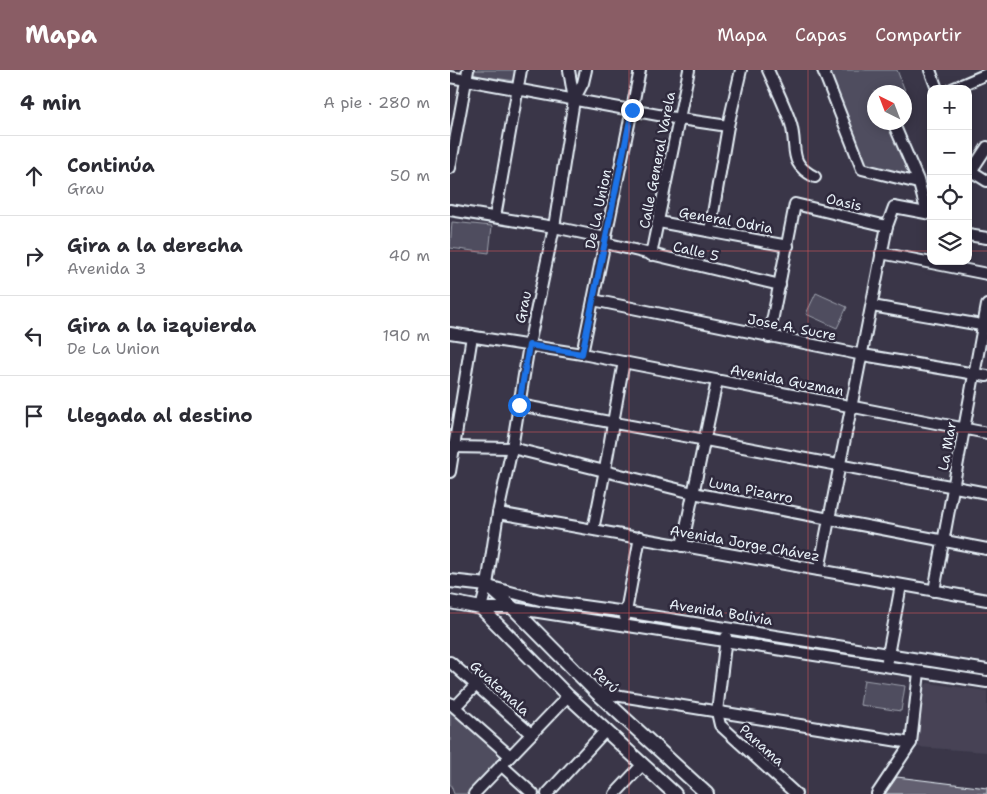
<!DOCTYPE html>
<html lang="es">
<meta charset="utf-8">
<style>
body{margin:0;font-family:"Shantell Sans",sans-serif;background:#f7f7f7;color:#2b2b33}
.controls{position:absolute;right:15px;top:15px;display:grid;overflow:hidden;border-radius:10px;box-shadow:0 2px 12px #0003}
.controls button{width:45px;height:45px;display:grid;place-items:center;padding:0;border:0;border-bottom:1px solid #e1e1e2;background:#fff;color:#2b2b33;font:25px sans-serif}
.compass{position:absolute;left:417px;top:15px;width:45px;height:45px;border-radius:50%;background:#fff;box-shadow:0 2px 12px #0003;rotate:318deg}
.stop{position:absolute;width:15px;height:15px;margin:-11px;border:4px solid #1a73e8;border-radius:50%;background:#fff}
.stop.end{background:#1a73e8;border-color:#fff;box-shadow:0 1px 5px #0008}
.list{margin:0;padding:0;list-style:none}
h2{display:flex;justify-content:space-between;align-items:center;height:65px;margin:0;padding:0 20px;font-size:21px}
h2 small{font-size:16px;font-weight:400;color:#7c7c81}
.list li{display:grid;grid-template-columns:32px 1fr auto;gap:15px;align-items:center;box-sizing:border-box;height:80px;padding:0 20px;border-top:1px solid #e1e1e2}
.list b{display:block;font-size:19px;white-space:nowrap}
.list p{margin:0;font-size:16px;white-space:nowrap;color:#7c7c81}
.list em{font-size:16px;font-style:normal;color:#7c7c81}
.icon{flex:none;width:28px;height:28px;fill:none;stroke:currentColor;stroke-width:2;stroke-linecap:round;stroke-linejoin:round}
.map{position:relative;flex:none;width:537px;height:724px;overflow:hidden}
header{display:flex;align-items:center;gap:30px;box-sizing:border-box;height:70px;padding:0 25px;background:#8a5d65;color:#fff}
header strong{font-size:24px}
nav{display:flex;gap:28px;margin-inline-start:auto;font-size:18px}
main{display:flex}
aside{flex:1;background:#fff}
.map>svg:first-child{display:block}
.built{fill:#464354}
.green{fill:#504e5f;stroke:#9ca0ac}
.building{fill:#636171;stroke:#e8f1f8}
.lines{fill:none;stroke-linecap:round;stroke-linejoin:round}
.minor-casing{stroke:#e8f1f8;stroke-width:14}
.major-casing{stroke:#e8f1f8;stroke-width:16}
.minor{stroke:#2f2a3d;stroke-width:10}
.major{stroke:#2f2a3d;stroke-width:12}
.route{stroke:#1a73e8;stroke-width:6}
.grid{fill:none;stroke:#da5a5c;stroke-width:1;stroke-opacity:0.55}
.labels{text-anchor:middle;stroke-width:5;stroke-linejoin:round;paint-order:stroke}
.street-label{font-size:14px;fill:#e8f1f8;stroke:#2f2a3d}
</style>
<header>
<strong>Mapa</strong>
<nav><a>Mapa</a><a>Capas</a><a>Compartir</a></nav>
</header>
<main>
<aside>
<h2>4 min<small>A pie · 280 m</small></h2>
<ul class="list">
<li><svg class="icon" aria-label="ahead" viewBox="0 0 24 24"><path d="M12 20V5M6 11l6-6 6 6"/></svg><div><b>Continúa</b><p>Grau</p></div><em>50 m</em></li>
<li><svg class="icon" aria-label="right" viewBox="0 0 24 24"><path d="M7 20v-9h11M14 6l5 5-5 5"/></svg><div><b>Gira a la derecha</b><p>Avenida 3</p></div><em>40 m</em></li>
<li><svg class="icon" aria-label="left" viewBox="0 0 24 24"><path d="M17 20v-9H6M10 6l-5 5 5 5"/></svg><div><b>Gira a la izquierda</b><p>De La Union</p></div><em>190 m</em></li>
<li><svg class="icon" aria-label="arrive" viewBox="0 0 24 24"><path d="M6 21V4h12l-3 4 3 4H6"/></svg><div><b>Llegada al destino</b></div></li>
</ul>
</aside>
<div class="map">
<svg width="537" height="724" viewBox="0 0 537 724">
<rect width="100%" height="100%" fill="#3a3648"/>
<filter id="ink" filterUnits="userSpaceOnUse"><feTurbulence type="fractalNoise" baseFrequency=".02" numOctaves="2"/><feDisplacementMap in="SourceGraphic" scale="10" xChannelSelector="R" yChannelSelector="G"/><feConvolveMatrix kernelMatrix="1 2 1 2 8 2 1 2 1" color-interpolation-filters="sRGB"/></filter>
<g filter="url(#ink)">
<!-- built -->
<path class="built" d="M478,613l59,8v61l-70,-5 7,-61z"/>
<!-- green -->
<g class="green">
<path d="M22,0h46l-2,11 -45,-6z"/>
<path d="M377,0h70l12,31 -4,2 -1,-11h-30v30l14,1 22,48v6l-45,-10z"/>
<path d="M2,152l40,4 -3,27 -39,-5z"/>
<path d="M366,223l31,14 -10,21 -31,-14z"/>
<path d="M414,610l41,6 -4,25 -41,-6z"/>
<path d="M0,634l55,53 -34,37h-17l-4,-11z"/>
</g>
<!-- building -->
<path class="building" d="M447,707l90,11v6h-102z"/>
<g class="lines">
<!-- minor casing -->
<g class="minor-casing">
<g id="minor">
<path d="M119,0l5,30 -20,127 -25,118 -17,103 -14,65 -11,72 -6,23h32l474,74"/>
<path d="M318,0c8,18 17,36 23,54 7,25 -4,39 24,53"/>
<path d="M373,0l39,99 56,14"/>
<path d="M480,0l7,19"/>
<path d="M0,7l230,42 48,7"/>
<path d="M502,19l35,-15"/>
<path d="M124,30l9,-17 3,-13"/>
<path d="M443,52l25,58 9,33"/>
<path d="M519,96l2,5 16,10"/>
<path d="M0,98l18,-98"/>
<path d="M518,106l19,-29"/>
<path d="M0,140l104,17 52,11"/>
<path d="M45,147l26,-147"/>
<path d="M209,152l129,24"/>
<path d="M260,161l18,-105 13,-56"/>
<path d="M518,165l19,3"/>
<path d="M155,173l175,42"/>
<path d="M431,183l106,21"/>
<path d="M201,185l38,-185"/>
<path d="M143,230l270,55 124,21"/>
<path d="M422,236l115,20"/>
<path d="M0,263l132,21 405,79"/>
<path d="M319,267l26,-133 92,22"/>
<path d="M132,284l58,-284"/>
<path d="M69,335l468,88"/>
<path d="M0,377l62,1 181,45 294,56"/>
<path d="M0,402l22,-136"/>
<path d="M48,443l489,87"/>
<path d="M143,459c13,-56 20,-111 31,-167"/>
<path d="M232,476l35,-165"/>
<path d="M369,500l68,-344 7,-19 37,7"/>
<path d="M38,516l52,14 86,12 361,58"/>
<path d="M484,521l53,-286"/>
<path d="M175,547l15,-80"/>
<path d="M276,567l-9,75 3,13 76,69"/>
<path d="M437,590l14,-75"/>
<path d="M0,592l81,72"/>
<path d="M146,622l315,51"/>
<path d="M0,633l60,53"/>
<path d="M5,637l22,-23"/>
<path d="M51,695l32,29"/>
<path d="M24,724l94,-98"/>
<path d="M97,724l59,-64"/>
<path d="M165,724l28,-30"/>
<path d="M427,724l34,-51 8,-71"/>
</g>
</g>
<!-- major casing -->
<g class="major-casing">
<g id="major">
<path d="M0,511l37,4 26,23 83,84 111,102"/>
<path d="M0,532l31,6 87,88 107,98"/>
</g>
</g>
<!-- minor -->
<use href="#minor" class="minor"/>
<!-- major -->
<use href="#major" class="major"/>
</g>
</g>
<g class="lines" filter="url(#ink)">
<!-- route -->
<path class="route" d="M69,335l10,-60 53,9 50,-244"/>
</g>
<!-- grid -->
<path class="grid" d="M179,0v724M358,0v724M0,181h481M518,181h19M0,362h537M0,543h537"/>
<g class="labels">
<!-- street labels -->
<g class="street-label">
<text transform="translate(207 90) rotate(-79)" y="5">Calle General Varela</text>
<text transform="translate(394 132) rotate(13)" y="5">Oasis</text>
<text transform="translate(148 139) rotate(-78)" y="5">De La Union</text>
<text transform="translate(276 150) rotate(10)" y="5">General Odria</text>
<text transform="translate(246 181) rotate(13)" y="5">Calle 5</text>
<text transform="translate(73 237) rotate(-78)" y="5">Grau</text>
<text transform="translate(342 257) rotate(11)" y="5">Jose A. Sucre</text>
<text transform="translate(337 310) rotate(11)" y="5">Avenida Guzman</text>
<text transform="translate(497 376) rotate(-80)" y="5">La Mar</text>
<text transform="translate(301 420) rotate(11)" y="5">Luna Pizarro</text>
<text transform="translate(295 473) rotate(10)" y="5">Avenida Jorge Chávez</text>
<text transform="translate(271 542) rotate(9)" y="5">Avenida Bolivia</text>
<text transform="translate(156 610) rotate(44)" y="5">Perú</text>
<text transform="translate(50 618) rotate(42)" y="5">Guatemala</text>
<text transform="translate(312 675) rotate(42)" y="5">Panama</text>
</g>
</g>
</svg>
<div class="controls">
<button>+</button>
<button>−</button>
<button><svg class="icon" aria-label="locate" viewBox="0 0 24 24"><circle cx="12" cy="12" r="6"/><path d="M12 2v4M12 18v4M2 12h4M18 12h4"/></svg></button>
<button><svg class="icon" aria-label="layers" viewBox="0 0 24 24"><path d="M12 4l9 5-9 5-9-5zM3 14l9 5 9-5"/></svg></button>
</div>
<svg class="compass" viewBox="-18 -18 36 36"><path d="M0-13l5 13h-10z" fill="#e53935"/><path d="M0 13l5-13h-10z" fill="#7c7c81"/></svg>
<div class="stop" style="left:69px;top:335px"></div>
<div class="stop end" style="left:182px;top:40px"></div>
</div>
</main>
